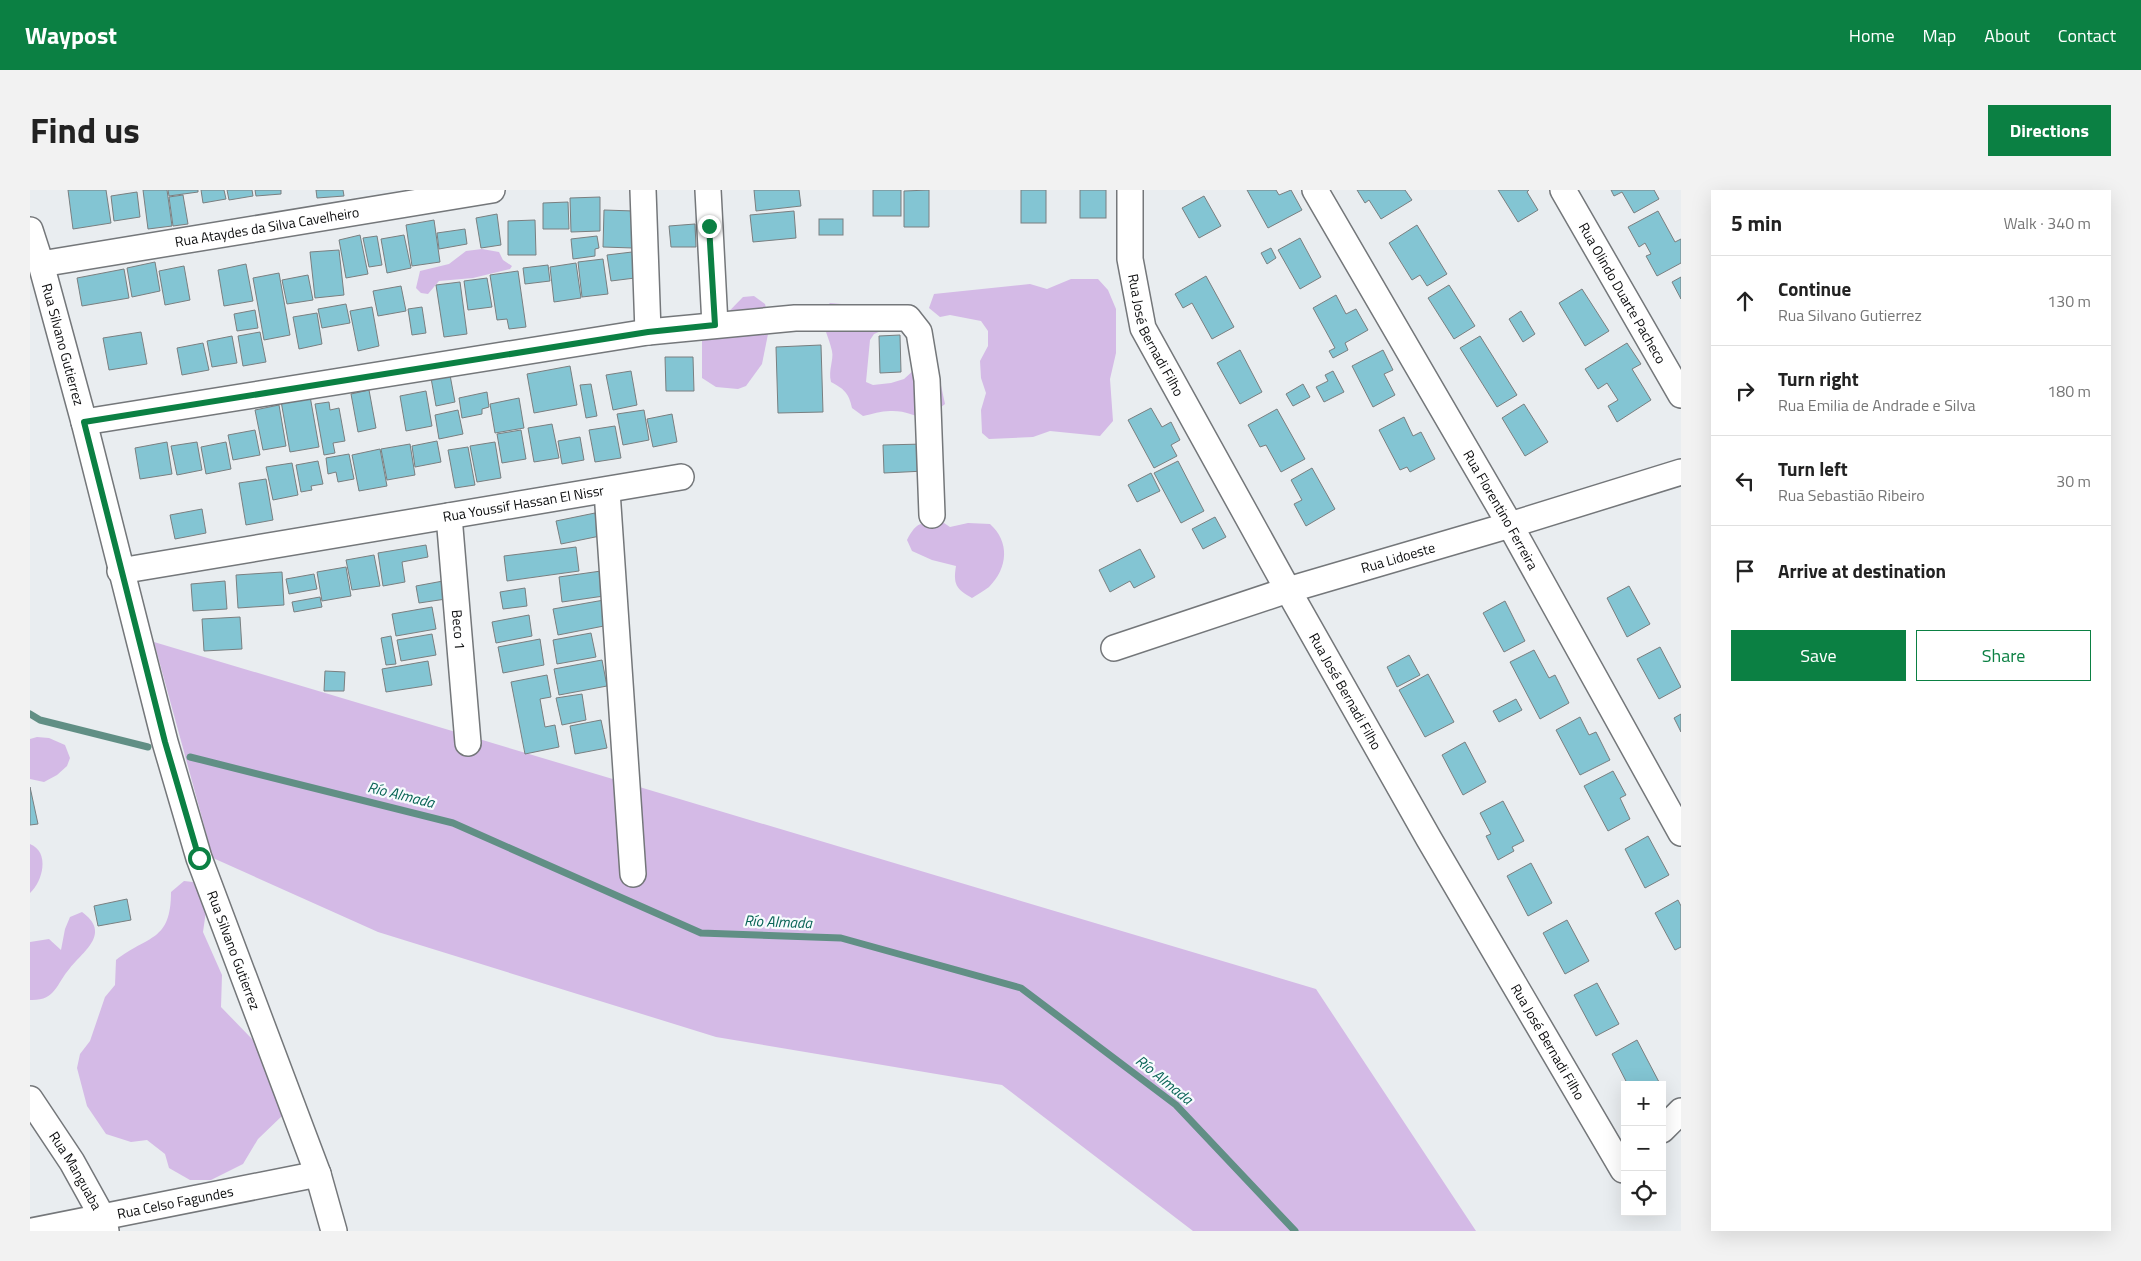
<!DOCTYPE html>
<meta charset="utf-8">
<style>
body{margin:0;font-family:"Titillium Web",sans-serif;background:#f2f2f2;color:#222}
.controls{position:absolute;right:15px;bottom:15px;display:grid;overflow:hidden;border-radius:0px;box-shadow:0 5px 20px #0002}
.controls button{width:45px;height:45px;display:grid;place-items:center;padding:0;border:0;border-bottom:1px solid #e0e0e0;background:#fff;color:#222;font:25px sans-serif}
.stop{position:absolute;width:15px;height:15px;margin:-11px;border:4px solid #0b8043;border-radius:50%;background:#fff}
.stop.end{background:#0b8043;border-color:#fff;box-shadow:0 1px 5px #0008}
.list{margin:0;padding:0;list-style:none}
h2{display:flex;justify-content:space-between;align-items:center;height:65px;margin:0;padding:0 20px;font-size:21px}
h2 small{font-size:16px;font-weight:400;color:#767676}
.list li{display:grid;grid-template-columns:32px 1fr auto;gap:15px;align-items:center;box-sizing:border-box;height:90px;padding:0 20px;border-top:1px solid #e0e0e0}
.list b{display:block;font-size:19px;white-space:nowrap}
.list p{margin:0;font-size:16px;white-space:nowrap;color:#767676}
.list em{font-size:16px;font-style:normal;color:#767676}
.actions{display:flex;gap:10px;padding:15px 20px}
.actions a{flex:1;padding:11px 0;border:1px solid #0b8043;border-radius:0px;text-align:center;font-size:18px;color:#0b8043}
.actions .main{background:#0b8043;color:#fff}
.icon{flex:none;width:28px;height:28px;fill:none;stroke:currentColor;stroke-width:2;stroke-linecap:round;stroke-linejoin:round}
.map{position:relative;flex:none;width:1651px;height:1041px;overflow:hidden;border-radius:0px}
header{display:flex;align-items:center;gap:30px;box-sizing:border-box;height:70px;padding:0 25px;background:#0b8043;color:#fff}
header strong{font-size:24px}
nav{display:flex;gap:28px;margin-inline-start:auto;font-size:18px}
.intro{display:flex;align-items:center;justify-content:space-between;box-sizing:border-box;height:120px;padding:0 30px}
h1{margin:0;font-size:35px}
.button{padding:12px 22px;border-radius:0px;background:#0b8043;color:#fff;font-size:18px;font-weight:700}
main{display:flex;gap:30px;padding:0 30px}
aside{flex:1;background:#fff;border-radius:0px;box-shadow:0 5px 20px #0002}
.map>svg:first-child{display:block}
.green{fill:#d4bae6}
.lines{fill:none;stroke-linecap:round;stroke-linejoin:round}
.stream{stroke:#618f85;stroke-width:7}
.building{fill:#83c5d3;stroke:#7a7f80}
.street-casing{stroke:#74777a;stroke-width:28}
.street{stroke:#fff;stroke-width:25}
.route{stroke:#0b8043;stroke-width:6}
.labels{text-anchor:middle;stroke-width:4.5;stroke-linejoin:round;paint-order:stroke}
.street-label{font-size:14px;fill:#0b0c0d;stroke:#f7fafd}
.water-label{font-size:15px;font-style:italic;fill:#076355;stroke:#f7fafd}
</style>
<header>
<strong>Waypost</strong>
<nav><a>Home</a><a>Map</a><a>About</a><a>Contact</a></nav>
</header>
<div class="intro"><h1>Find us</h1><a class="button">Directions</a></div>
<main>
<div class="map">
<svg width="1651" height="1041" viewBox="0 0 1651 1041">
<rect width="100%" height="100%" fill="#e9edf0"/>
<!-- green -->
<g class="green">
<path d="M452,59l17,3 4,8 9,6 -2,3 -37,9 -34,3 -11,13 -7,-1 -5,-5 4,-17 29,-7 17,-13z"/>
<path d="M1041,89h27l10,11 8,19v44l-6,26 3,42 -13,15 -50,-5 -17,6 -44,2 -7,-6 -1,-23 5,-17 -5,-15 -1,-17 8,-15v-15l-7,-10 -31,-6 -10,2 -11,-9 5,-14 96,-10 17,5z"/>
<path d="M724,106l11,8 5,20 -8,40 -16,22 -8,3 -22,-2 -14,-9v-39l41,-42z"/>
<path d="M800,113l45,4 13,21 -14,6 -4,6 -4,42 7,3 18,-2 13,-4 10,-9h20l5,6 6,28c-28,24 -27,6 -55,7 -9,0 -18,3 -27,5l-11,-8c-3,-15 -8,-19 -21,-26 -3,-12 3,-22 1,-31 -3,-14 -10,-25 -10,-40z"/>
<path d="M911,331l9,6 18,-4 22,1c20,18 18,44 -1,63 -5,4 -11,7 -17,11 -16,-9 -19,-14 -16,-32l-24,-6 -20,-9 -5,-11c9,-18 15,-18 34,-19z"/>
<path d="M124,452l1162,347 160,242h-283l-191,-146 -286,-48 -338,-105 -165,-74z"/>
<path d="M7,547l12,1 16,7 5,13 -3,8 -10,9 -13,7 -14,-3v-40z"/>
<path d="M0,654c20,8 13,37 0,49z"/>
<path d="M154,691l9,1 13,29 -3,21 19,43 -1,32 31,32 29,47 2,29 -25,24 -15,25 -32,16h-21l-21,-12 -4,-14 -18,-14 -16,2 -25,-8 -19,-28 -10,-38 3,-14 10,-13 15,-44 10,-12 1,-25c32,-25 55,-18 55,-68z"/>
<path d="M52,722c29,21 3,38 -12,56 -14,16 -14,33 -40,32v-58l19,-3 12,11 4,-21 5,-12z"/>
</g>
<g class="lines">
<!-- stream -->
<g class="stream">
<path d="M0,524l10,6 108,27"/>
<path d="M160,567l263,66 248,110 140,5 180,50 155,117 119,126"/>
</g>
</g>
<!-- building -->
<g class="building">
<path d="M38,0h38l5,33 -38,6z"/>
<path d="M113,0h24l5,36 -24,3z"/>
<path d="M138,0h30v2l-29,4z"/>
<path d="M171,0h23l2,9 -23,4z"/>
<path d="M197,0h25l1,6 -24,4z"/>
<path d="M225,0h26v4l-25,2z"/>
<path d="M286,0h27l1,6 -27,2z"/>
<path d="M724,0h45l2,16 -45,5z"/>
<rect x="843" y="0" width="28" height="26"/>
<path d="M899,0v37h-25v-36z"/>
<rect x="991" y="0" width="25" height="33"/>
<rect x="1050" y="0" width="26" height="28"/>
<path d="M1217,0h29l3,5 12,-5 11,20 -34,18z"/>
<path d="M1327,0h48l7,10 -31,19 -12,-19 -4,3z"/>
<path d="M1468,0h31l-2,2 11,18 -20,12z"/>
<path d="M1581,0h43l5,9 -25,14 -12,-21 -8,4z"/>
<path d="M107,2l3,25 -26,4 -3,-25z"/>
<path d="M153,5l5,29 -15,2 -4,-29z"/>
<path d="M1174,6l17,30 -22,12 -17,-30z"/>
<path d="M570,7v34l-29,1 -1,-34z"/>
<path d="M538,12l1,27h-26v-26z"/>
<path d="M574,20l30,1 -1,37 -30,-1z"/>
<path d="M764,21l2,27 -43,4 -3,-27z"/>
<path d="M1628,21l17,31 6,-3v24l-24,13 -11,-20 5,-2 -6,-11 -6,4 -11,-20z"/>
<path d="M467,24l4,31 -20,3 -5,-30z"/>
<rect x="789" y="29" width="24" height="16"/>
<path d="M404,30l6,42 -28,4 -6,-41z"/>
<path d="M505,30l1,35h-28v-34z"/>
<path d="M665,34l1,23h-25l-2,-21z"/>
<path d="M1387,35l30,49 -20,12 -7,-11 -8,5 -23,-37z"/>
<path d="M435,39l2,15 -28,5 -2,-16z"/>
<path d="M330,45l8,39 -22,4 -7,-38z"/>
<path d="M374,45l7,33 -24,5 -6,-34z"/>
<path d="M347,46l5,29 -13,2 -6,-29z"/>
<path d="M567,46l2,12 -4,1v7l-22,3 -2,-20z"/>
<path d="M1270,48l21,39 -21,12 -22,-39z"/>
<path d="M1241,58l5,10 -9,6 -6,-11z"/>
<path d="M309,60l5,45 -29,3 -5,-46z"/>
<path d="M602,62l3,26 -24,3 -4,-26z"/>
<path d="M573,69l5,35 -26,3 -4,-35z"/>
<path d="M125,72l5,29 -28,6 -5,-29z"/>
<path d="M546,73l5,35 -27,4 -4,-35z"/>
<path d="M216,74l7,37 -29,5 -6,-36z"/>
<path d="M518,75l2,16 -25,3 -2,-16z"/>
<path d="M154,76l6,34 -25,5 -6,-34z"/>
<path d="M94,79l5,29 -47,8 -5,-28z"/>
<path d="M488,81l8,56 -17,2 -2,-10 -10,1 -7,-45z"/>
<path d="M249,83l11,62 -26,5 -11,-62z"/>
<path d="M278,85l5,25 -26,4 -5,-24z"/>
<path d="M1176,86l28,51 -22,12 -20,-36 -9,5 -8,-14z"/>
<path d="M1651,87v22l-9,-17z"/>
<path d="M457,88l5,29 -24,3 -4,-29z"/>
<path d="M430,92l7,52 -23,3 -8,-52z"/>
<path d="M1419,95l26,41 -21,13 -26,-41z"/>
<path d="M371,96l5,25 -28,5 -5,-25z"/>
<path d="M1552,99l27,42 -24,15 -26,-43z"/>
<path d="M1306,105l10,19 10,-5 12,21 -23,13 3,7 -15,8 -4,-7 6,-3 -22,-40z"/>
<path d="M316,114l4,19 -28,5 -4,-19z"/>
<path d="M342,117l7,39 -21,5 -8,-40z"/>
<path d="M392,117l4,26 -14,2 -4,-26z"/>
<path d="M225,120l3,18 -21,3 -3,-17z"/>
<path d="M1491,121l14,23 -12,8 -14,-23z"/>
<path d="M287,123l5,31 -23,5 -6,-32z"/>
<path d="M111,142l6,32 -38,6 -6,-32z"/>
<path d="M230,142l6,30 -23,4 -5,-30z"/>
<path d="M870,145l1,37 -21,1 -1,-37z"/>
<path d="M202,146l5,27 -25,4 -5,-26z"/>
<path d="M1450,146l37,59 -20,12 -37,-59z"/>
<path d="M173,153l6,27 -27,5 -5,-27z"/>
<path d="M1597,153l14,21 -9,5 19,31 -34,22 -9,-16 10,-6 -11,-17 -9,6 -13,-20z"/>
<path d="M791,155l2,67 -45,1 -2,-66z"/>
<path d="M1210,160l22,42 -22,12 -23,-41z"/>
<path d="M1353,160l10,20 -9,4 11,21 -22,12 -21,-41z"/>
<path d="M635,167h28l1,34h-28z"/>
<path d="M540,176l7,39 -43,8 -7,-39z"/>
<path d="M601,181l6,34 -24,5 -7,-35z"/>
<path d="M1303,181l11,21 -20,10 -8,-15 12,-6 -3,-6z"/>
<path d="M420,185l5,27 -19,4 -5,-28z"/>
<path d="M561,194l6,32 -11,2 -6,-33z"/>
<path d="M1273,194l7,13 -17,9 -7,-12z"/>
<path d="M339,200l7,38 -18,4 -7,-38z"/>
<path d="M396,201l6,35 -26,5 -6,-35z"/>
<path d="M457,202l2,15 -7,2v5l-20,4 -3,-20z"/>
<path d="M280,206l9,51 -29,5 -9,-51z"/>
<path d="M489,208l5,30 -29,5 -5,-29z"/>
<path d="M299,212l1,8 9,-2 6,33 -12,2 2,10 -11,2 -9,-51z"/>
<path d="M1494,214l24,38 -23,14 -23,-38z"/>
<path d="M249,215l7,41 -23,4 -8,-40z"/>
<path d="M1121,218l11,19 9,-5 9,18 -9,5 6,11 -23,12 -26,-48z"/>
<path d="M1247,219l28,50 -24,13 -15,-27 -6,2 -12,-22z"/>
<path d="M428,220l5,24 -24,5 -4,-24z"/>
<path d="M614,220l5,30 -26,5 -6,-31z"/>
<path d="M642,224l5,28 -24,5 -6,-28z"/>
<path d="M1374,227l9,19 8,-4 14,27 -25,13 -3,-5 -7,3 -21,-40z"/>
<path d="M522,234l7,34 -25,4 -6,-34z"/>
<path d="M585,236l6,32 -26,4 -6,-32z"/>
<path d="M225,240l5,25 -27,5 -5,-25z"/>
<path d="M491,240l5,29 -24,4 -5,-29z"/>
<path d="M550,247l4,23 -22,4 -4,-23z"/>
<path d="M407,251l4,21 -26,5 -3,-21z"/>
<path d="M137,252l5,32 -32,5 -5,-31z"/>
<path d="M167,252l5,28 -25,5 -6,-29z"/>
<path d="M196,252l5,27 -25,5 -5,-27z"/>
<path d="M465,252l6,36 -24,4 -7,-36z"/>
<path d="M380,254l5,31 -28,5 -6,-31z"/>
<path d="M894,254l1,27 -41,2 -1,-28z"/>
<path d="M438,257l7,38 -20,3 -7,-38z"/>
<path d="M350,259l7,37 -28,5 -7,-36z"/>
<path d="M319,264l5,25 -16,3 -2,-10 -8,2 -2,-16z"/>
<path d="M288,271l5,23 -12,2 1,4 -11,2 -5,-27z"/>
<path d="M1148,271l26,50 -23,12 -27,-50z"/>
<path d="M262,273l6,32 -25,5 -7,-33z"/>
<path d="M1282,278l23,41 -29,17 -12,-22 8,-4 -11,-20z"/>
<path d="M1121,283l9,18 -23,11 -9,-17z"/>
<path d="M236,289l7,41 -27,5 -7,-42z"/>
<path d="M172,319l4,24 -31,6 -5,-24z"/>
<path d="M565,323l5,23 -39,8 -5,-23z"/>
<path d="M1185,327l11,20 -23,12 -11,-20z"/>
<path d="M396,355l2,12 -26,5 3,20 -22,4 -5,-33z"/>
<path d="M546,357l3,24 -72,10 -3,-25z"/>
<path d="M1110,359l15,28 -21,11 -4,-7 -20,11 -11,-22z"/>
<path d="M344,365l6,31 -28,4 -6,-30z"/>
<path d="M316,377l5,29 -29,5 -5,-29z"/>
<path d="M571,381l3,25 -42,6 -3,-25z"/>
<path d="M252,382l2,33 -46,3 -2,-33z"/>
<path d="M284,384l3,15 -28,5 -3,-15z"/>
<path d="M195,391l2,28 -34,2 -2,-27z"/>
<path d="M413,391l3,18 -27,4 -3,-17z"/>
<path d="M1599,396l21,38 -23,13 -20,-39z"/>
<path d="M495,398l2,18 -24,3 -3,-17z"/>
<path d="M290,407l2,10 -28,5 -2,-10z"/>
<path d="M574,410l5,25 -51,10 -5,-26z"/>
<path d="M1475,411l20,40 -21,11 -21,-39z"/>
<path d="M402,417l4,22 -40,7 -4,-22z"/>
<path d="M499,425l3,21 -36,7 -4,-21z"/>
<path d="M210,427l2,32 -38,2 -2,-32z"/>
<path d="M561,443l5,24 -39,7 -4,-24z"/>
<path d="M402,444l4,21 -35,6 -4,-21z"/>
<path d="M361,446l5,28 -10,1 -5,-27z"/>
<path d="M510,449l4,26 -41,8 -5,-26z"/>
<path d="M1630,457l21,40 -22,12 -22,-40z"/>
<path d="M1504,460l15,28 6,-3 14,28 -29,16 -30,-57z"/>
<path d="M1379,465l11,20 -23,12 -10,-20z"/>
<path d="M572,470l5,26 -48,9 -5,-26z"/>
<path d="M398,471l4,24 -46,7 -4,-23z"/>
<path d="M295,481l20,1 -1,19h-20z"/>
<path d="M1398,484l26,48 -29,15 -26,-47z"/>
<path d="M517,485l4,22 -11,2 5,28 10,-2 4,22 -34,7 -14,-72z"/>
<path d="M552,504l4,26 -24,5 -6,-27z"/>
<path d="M1486,509l6,11 -23,12 -6,-11z"/>
<path d="M1651,524v18l-7,-14z"/>
<path d="M1550,527l9,18 7,-3 14,28 -30,15 -24,-45z"/>
<path d="M571,530l6,28 -32,6 -5,-28z"/>
<path d="M1435,552l21,40 -23,13 -21,-40z"/>
<path d="M1583,581l13,24 -6,3 10,21 -22,12 -24,-45z"/>
<path d="M0,597l8,37 -8,1z"/>
<path d="M1473,611l21,40 -12,6 2,4 -16,9 -12,-24 5,-2 -11,-21z"/>
<path d="M1618,646l21,39 -24,13 -20,-39z"/>
<path d="M1501,673l21,40 -24,13 -21,-40z"/>
<path d="M97,709l4,21 -33,6 -4,-20z"/>
<path d="M1648,710l3,6v41l-6,3 -20,-37z"/>
<path d="M1537,730l22,41 -24,13 -22,-41z"/>
<path d="M1567,793l22,41 -23,12 -22,-41z"/>
<path d="M1607,850l22,42 -5,3h-26l-16,-31z"/>
</g>
<g class="lines">
<!-- street casing -->
<g class="street-casing">
<g id="street">
<path d="M613,0l5,142"/>
<path d="M678,0l7,135"/>
<path id="s1" d="M1100,0v69l13,69 145,262 141,249 194,331 2,-2"/>
<path id="s2" d="M1285,0l195,335 171,308"/>
<path id="s3" d="M1533,0l118,205"/>
<path id="s4" d="M0,40l11,34 43,158 81,320 34,116 119,316 16,57"/>
<path id="s5" d="M11,74l451,-74"/>
<path d="M54,232l564,-90 147,-14h113l11,14 8,48 5,135"/>
<path d="M577,301l26,383"/>
<path id="s6" d="M419,326l19,227"/>
<path id="s7" d="M90,381l561,-94"/>
<path id="s8" d="M1084,458l174,-58 222,-65 171,-53"/>
<path id="s9" d="M0,909l42,63 31,56 3,13"/>
<path d="M1632,940l19,-19"/>
<path id="s10" d="M2,1041l286,-57"/>
</g>
</g>
<!-- street -->
<use href="#street" class="street"/>
</g>
<g class="lines">
<!-- route -->
<path class="route" d="M169,668l-34,-116 -81,-320 564,-90 67,-7 -6,-99"/>
</g>
<g class="labels">
<!-- street labels -->
<g class="street-label">
<text dy="5" stroke="none"><textPath href="#s5" startOffset="229">Rua Ataydes da Silva Cavelheiro</textPath></text>
<text dy="5" stroke="none"><textPath href="#s3" startOffset="119">Rua Olindo Duarte Pacheco</textPath></text>
<text dy="5" stroke="none"><textPath href="#s1" startOffset="150">Rua José Bernadi Filho</textPath></text>
<text dy="5" stroke="none"><textPath href="#s4" startOffset="119">Rua Silvano Gutierrez</textPath></text>
<text dy="5" stroke="none"><textPath href="#s7" startOffset="409">Rua Youssif Hassan El Nissr</textPath></text>
<text dy="5" stroke="none"><textPath href="#s2" startOffset="370">Rua Florentino Ferreira</textPath></text>
<text dy="5" stroke="none"><textPath href="#s8" startOffset="298">Rua Lidoeste</textPath></text>
<text dy="5" stroke="none"><textPath href="#s6" startOffset="114">Beco 1</textPath></text>
<text dy="5" stroke="none"><textPath href="#s1" startOffset="555">Rua José Bernadi Filho</textPath></text>
<text dy="5" stroke="none"><textPath href="#s4" startOffset="749">Rua Silvano Gutierrez</textPath></text>
<text dy="5" stroke="none"><textPath href="#s1" startOffset="960">Rua José Bernadi Filho</textPath></text>
<text dy="5" stroke="none"><textPath href="#s9" startOffset="85">Rua Manguaba</textPath></text>
<text dy="5" stroke="none"><textPath href="#s10" startOffset="146">Rua Celso Fagundes</textPath></text>
</g>
<!-- water labels -->
<g class="water-label">
<text transform="translate(371 605) rotate(14)" y="5">Río Almada</text>
<text transform="translate(748 732) rotate(2)" y="5">Río Almada</text>
<text transform="translate(1134 890) rotate(39)" y="5">Río Almada</text>
</g>
</g>
</svg>
<div class="controls">
<button>+</button>
<button>−</button>
<button><svg class="icon" aria-label="locate" viewBox="0 0 24 24"><circle cx="12" cy="12" r="6"/><path d="M12 2v4M12 18v4M2 12h4M18 12h4"/></svg></button>
</div>
<div class="stop" style="left:169px;top:668px"></div>
<div class="stop end" style="left:679px;top:36px"></div>
</div>
<aside>
<h2>5 min<small>Walk · 340 m</small></h2>
<ul class="list">
<li><svg class="icon" aria-label="ahead" viewBox="0 0 24 24"><path d="M12 20V5M6 11l6-6 6 6"/></svg><div><b>Continue</b><p>Rua Silvano Gutierrez</p></div><em>130 m</em></li>
<li><svg class="icon" aria-label="right" viewBox="0 0 24 24"><path d="M7 20v-9h11M14 6l5 5-5 5"/></svg><div><b>Turn right</b><p>Rua Emilia de Andrade e Silva</p></div><em>180 m</em></li>
<li><svg class="icon" aria-label="left" viewBox="0 0 24 24"><path d="M17 20v-9H6M10 6l-5 5 5 5"/></svg><div><b>Turn left</b><p>Rua Sebastião Ribeiro</p></div><em>30 m</em></li>
<li><svg class="icon" aria-label="arrive" viewBox="0 0 24 24"><path d="M6 21V4h12l-3 4 3 4H6"/></svg><div><b>Arrive at destination</b></div></li>
</ul>
<div class="actions"><a class="main">Save</a><a>Share</a></div>
</aside>
</main>
